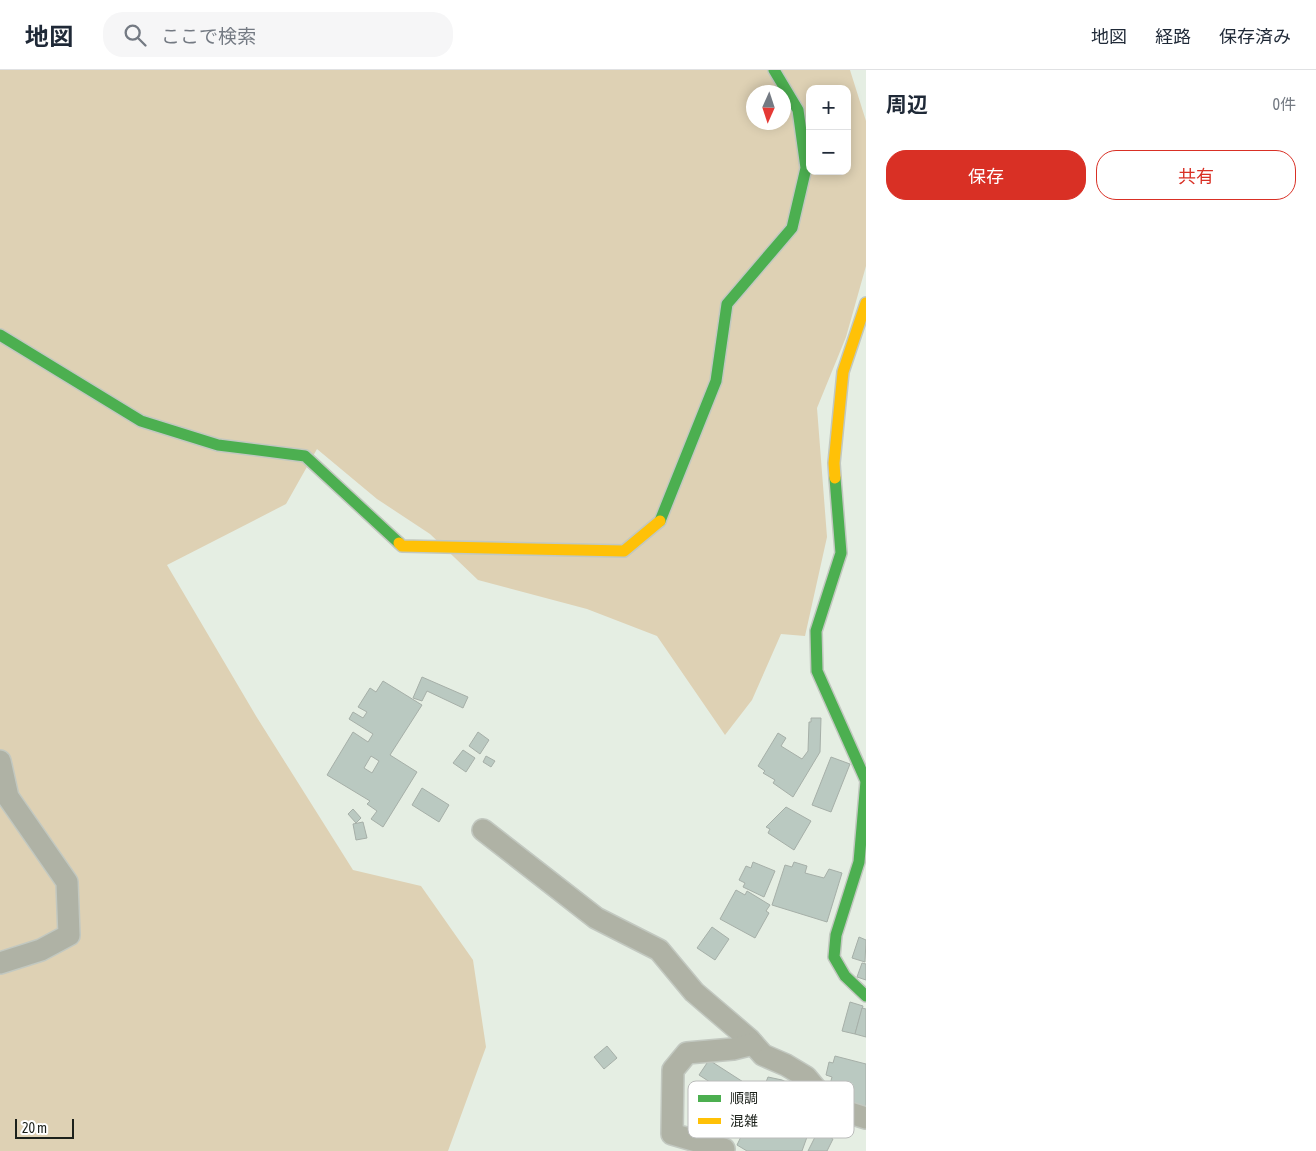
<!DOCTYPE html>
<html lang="ja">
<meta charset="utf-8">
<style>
body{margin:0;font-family:"Asap Condensed","Noto Sans JP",sans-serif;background:#f6f6f7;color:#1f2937}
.controls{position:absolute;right:15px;top:15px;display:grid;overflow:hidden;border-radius:10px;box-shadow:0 2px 12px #0003}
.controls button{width:45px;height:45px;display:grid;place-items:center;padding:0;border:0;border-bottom:1px solid #e0e1e3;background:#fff;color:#1f2937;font:25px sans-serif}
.compass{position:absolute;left:746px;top:15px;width:45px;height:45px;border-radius:50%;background:#fff;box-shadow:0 2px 12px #0003;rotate:183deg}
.scale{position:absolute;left:15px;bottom:12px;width:59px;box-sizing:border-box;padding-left:5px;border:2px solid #1c211b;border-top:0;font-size:14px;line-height:18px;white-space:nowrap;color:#1c211b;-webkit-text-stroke:4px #fff;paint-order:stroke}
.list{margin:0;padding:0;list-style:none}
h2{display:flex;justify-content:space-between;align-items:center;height:65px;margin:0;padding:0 20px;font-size:21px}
h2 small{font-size:16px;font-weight:400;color:#747a83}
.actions{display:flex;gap:10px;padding:15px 20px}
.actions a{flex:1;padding:11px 0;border:1px solid #d93025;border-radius:20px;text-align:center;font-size:18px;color:#d93025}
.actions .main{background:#d93025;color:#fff}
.icon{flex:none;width:28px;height:28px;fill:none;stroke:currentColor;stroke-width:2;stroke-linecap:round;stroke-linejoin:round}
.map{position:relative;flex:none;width:866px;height:1081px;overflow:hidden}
header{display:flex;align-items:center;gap:30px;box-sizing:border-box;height:70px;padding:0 25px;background:#fff;border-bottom:1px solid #e0e1e3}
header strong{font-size:24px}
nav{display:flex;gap:28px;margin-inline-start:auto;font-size:18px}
.search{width:350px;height:45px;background:#f6f6f7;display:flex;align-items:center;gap:12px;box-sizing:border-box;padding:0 18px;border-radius:20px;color:#747a83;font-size:19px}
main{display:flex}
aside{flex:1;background:#fff}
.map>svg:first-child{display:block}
.forest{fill:#ded1b4;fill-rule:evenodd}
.building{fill:#bac9c1;stroke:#a6afa8;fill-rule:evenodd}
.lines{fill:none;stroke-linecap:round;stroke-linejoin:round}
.street-casing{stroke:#c2c8c0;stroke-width:24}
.fast-casing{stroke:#c2c8c0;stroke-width:14}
.slow-casing{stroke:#c2c8c0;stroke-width:14}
.street{stroke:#afb2a5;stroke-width:21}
.fast{stroke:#4caf50;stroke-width:11}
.slow{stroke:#ffc107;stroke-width:11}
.key{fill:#fff;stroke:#bbbcbb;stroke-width:1}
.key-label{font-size:14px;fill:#1c211b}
</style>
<header>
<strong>地図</strong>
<div class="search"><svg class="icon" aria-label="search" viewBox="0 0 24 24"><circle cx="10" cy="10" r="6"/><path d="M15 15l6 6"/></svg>ここで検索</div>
<nav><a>地図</a><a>経路</a><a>保存済み</a></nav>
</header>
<main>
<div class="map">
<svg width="866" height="1081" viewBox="0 0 866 1081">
<rect width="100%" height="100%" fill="#e5eee3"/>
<!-- forest -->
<path class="forest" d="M0,0h850l16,51v145l-20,71 -29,71 10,129 -22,99 -24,-2 -29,66 -27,35 -68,-99 -70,-27 -109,-29 -48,-46 -53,-35 -60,-50 -31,55 -119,61 89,151 97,154 68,16 52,74 13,87 -38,104h-448zM810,19h37v82h-37zM754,22h30v30h-30z"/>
<!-- building -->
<g class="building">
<path d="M422,607l46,20 -5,11 -36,-17 -5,10 -9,-3z"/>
<path d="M383,611l39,24 -32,50 27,17 -34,55 -12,-8 6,-8 -10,-7 3,-3 -43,-26 26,-43 15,10 5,-8 -24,-15 4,-7 10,6 4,-6 -9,-5 12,-19 6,4zM371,686l8,5 -7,12 -8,-5z"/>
<path d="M811,648h10l-1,34 -27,45 -20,-14 2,-3 -12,-7 2,-2 -7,-5 20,-33 8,5 -5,8 21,13 6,-8 1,-29h2z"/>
<path d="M478,662l11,8 -9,14 -11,-8z"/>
<path d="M463,680l12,8 -9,14 -13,-9z"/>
<path d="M486,686l9,5 -4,6 -8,-5z"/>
<path d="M831,687l19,7 -19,48 -19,-7z"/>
<path d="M422,718l27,17 -10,17 -27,-17z"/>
<path d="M786,737l25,14 -17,29 -26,-17 2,-4 -4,-2z"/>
<path d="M353,739l8,9 -5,5 -8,-9z"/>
<path d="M363,752l4,16 -11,2 -3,-16z"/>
<path d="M753,792l22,9 -11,26 -21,-10 2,-4 -6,-3 7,-14 5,2z"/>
<path d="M794,792l13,4 -2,7 19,5 5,-9 13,4 -15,49 -55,-17 13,-40 7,2z"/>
<path d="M736,820l9,5 2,-4 23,14 -4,6 3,2 -14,25 -35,-19z"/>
<path d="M712,857l17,12 -14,21 -18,-12z"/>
<path d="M859,867l7,3 -1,22 -13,-4z"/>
<path d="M862,893l4,1v16l-9,-3z"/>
<path d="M850,932l13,4 -8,28 -13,-3z"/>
<path d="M862,938l4,1v28l-11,-3z"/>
<path d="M607,976l10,12 -13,11 -10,-12z"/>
<path d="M835,986l31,8v44l-16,-4 3,-10 -24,-6 3,-11 -6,-2 3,-13 4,1z"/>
<path d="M709,990l42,27 -10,15 -42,-27z"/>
<path d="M768,1007l14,3 12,6 -3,8 -25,-12z"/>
<path d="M750,1048l16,8 3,-7 38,18 -5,14h-55l-10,-6z"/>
<path d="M818,1061l15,8 -6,12h-19z"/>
</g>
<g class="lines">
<!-- street casing -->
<g class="street-casing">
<g id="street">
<path d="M0,691l8,36 59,85 2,53 -28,15 -41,13"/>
<path d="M483,760l113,88 63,32 35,42 55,47 14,16 23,10 20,12 25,30 35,11"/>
<path d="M724,1079l-52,-15 1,-64 14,-17 46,-4 20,-5"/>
</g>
</g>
<!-- fast casing -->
<g class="fast-casing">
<g id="fast">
<path d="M0,265l141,86 77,24 87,11 94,87"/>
<path d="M835,408l6,75 -25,78 1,40 49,110 -7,81 -23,73 -2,22 11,19 21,20"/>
<path d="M660,451l56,-140 11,-77 65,-76 14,-60 -8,-58 -24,-40"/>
</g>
</g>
<!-- slow casing -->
<g class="slow-casing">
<g id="slow">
<path d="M835,408l-1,-15 9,-91 23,-69"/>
<path d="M399,473l3,3 222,5 36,-30"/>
</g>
</g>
<!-- street -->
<use href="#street" class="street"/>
<!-- fast -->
<use href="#fast" class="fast"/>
<!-- slow -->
<use href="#slow" class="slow"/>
</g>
<!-- legend -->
<rect x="688" y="1011" width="166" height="57" rx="8" class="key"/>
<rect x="698" y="1025" width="23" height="7" fill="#4caf50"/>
<rect x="698" y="1048" width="23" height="6" fill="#ffc107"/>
<g class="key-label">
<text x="730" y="1033">順調</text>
<text x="730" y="1056">混雑</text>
</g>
</svg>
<div class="controls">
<button>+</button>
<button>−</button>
</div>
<svg class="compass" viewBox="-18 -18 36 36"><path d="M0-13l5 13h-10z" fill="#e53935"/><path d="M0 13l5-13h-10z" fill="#747a83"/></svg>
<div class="scale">20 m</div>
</div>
<aside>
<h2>周辺<small>0件</small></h2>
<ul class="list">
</ul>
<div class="actions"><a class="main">保存</a><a>共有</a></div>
</aside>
</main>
